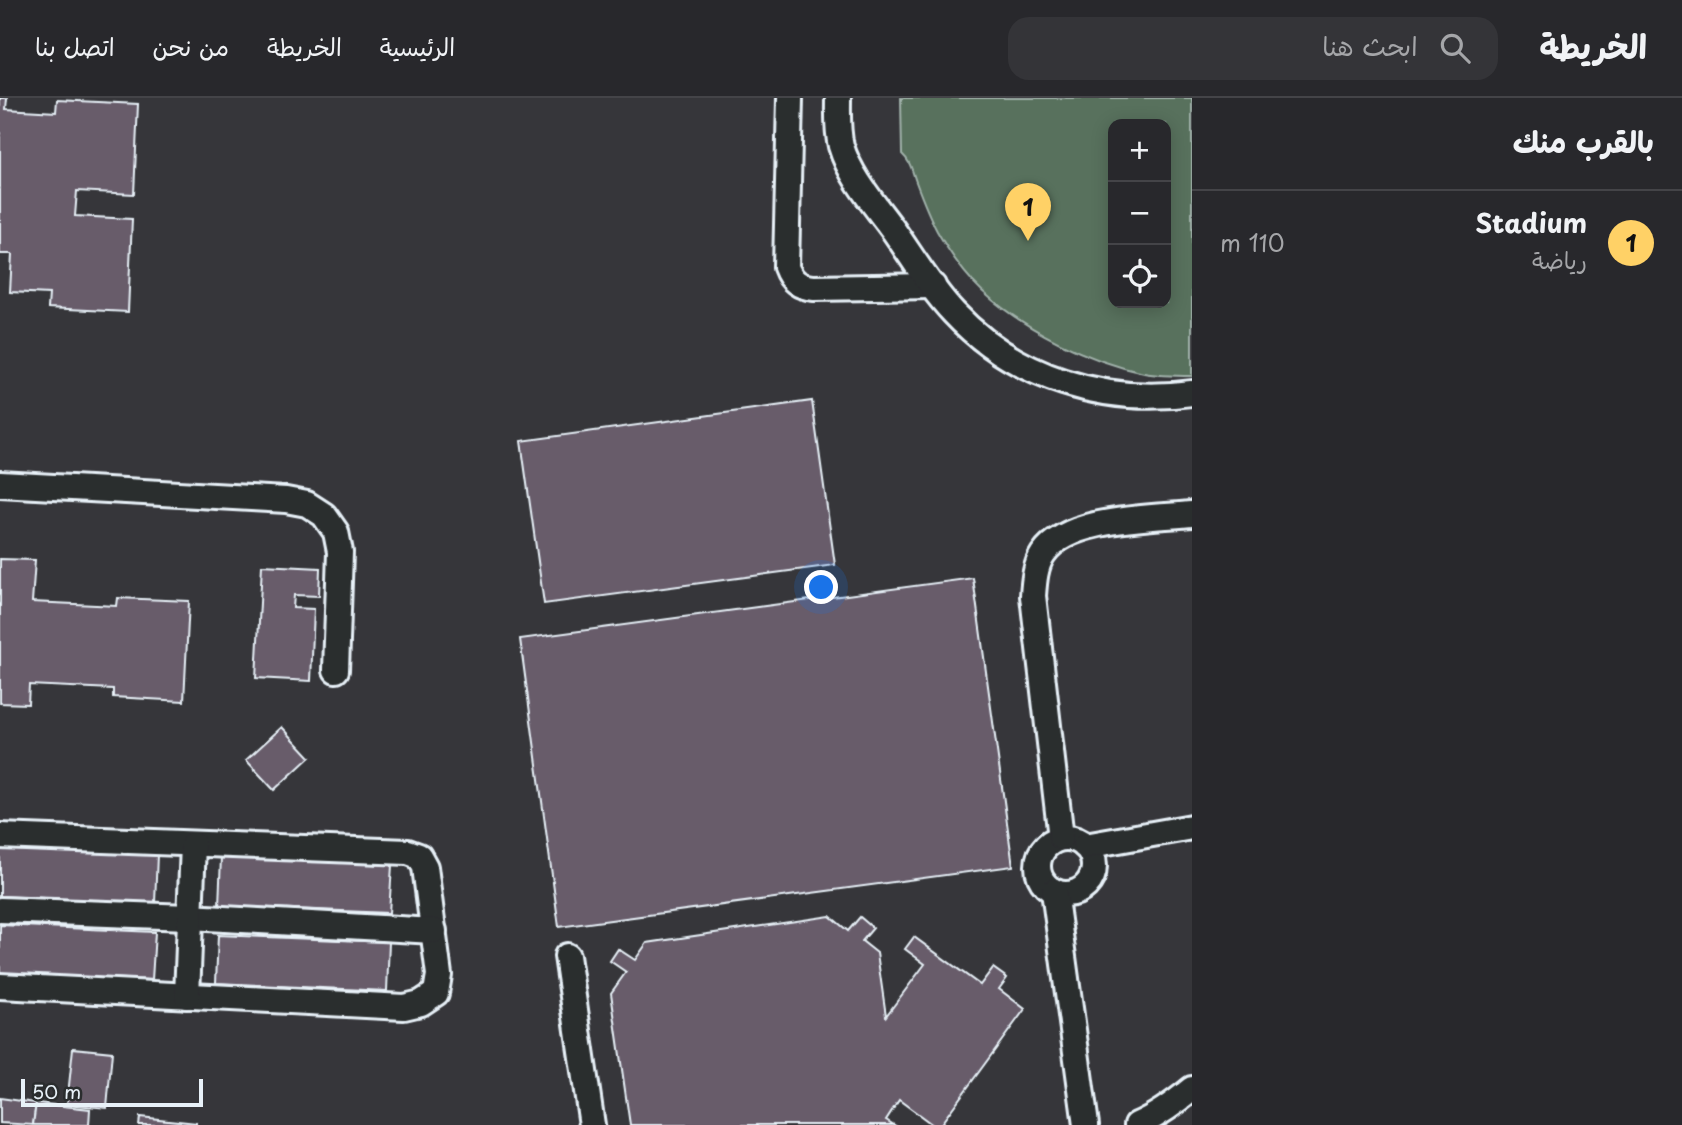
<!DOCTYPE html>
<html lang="ar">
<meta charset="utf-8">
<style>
body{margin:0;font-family:"Playpen Sans","Playpen Sans Arabic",sans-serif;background:#343438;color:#f1f3f6;direction:rtl}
.controls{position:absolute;right:21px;top:21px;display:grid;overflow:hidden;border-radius:14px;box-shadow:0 4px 18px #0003}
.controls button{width:63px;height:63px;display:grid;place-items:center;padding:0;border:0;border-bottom:2px solid #444448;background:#28282c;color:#f1f3f6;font:35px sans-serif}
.scale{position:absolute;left:21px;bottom:18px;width:182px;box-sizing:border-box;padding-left:7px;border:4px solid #e8f1f8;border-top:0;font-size:19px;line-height:24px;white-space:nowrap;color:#e8f1f8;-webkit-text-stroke:5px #2a2d2e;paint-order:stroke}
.you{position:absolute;left:822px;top:490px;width:24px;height:24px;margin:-18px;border:5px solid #fff;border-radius:50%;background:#1a73e8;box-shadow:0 0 0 10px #1a73e833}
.badge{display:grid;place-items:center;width:46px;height:46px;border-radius:50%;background:#ffd166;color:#111;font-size:23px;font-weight:700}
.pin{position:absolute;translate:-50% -58px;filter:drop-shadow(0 2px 4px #0008)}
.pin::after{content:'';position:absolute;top:37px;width:24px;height:21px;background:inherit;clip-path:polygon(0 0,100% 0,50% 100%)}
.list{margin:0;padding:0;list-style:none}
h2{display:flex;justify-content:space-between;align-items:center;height:91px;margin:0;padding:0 28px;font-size:30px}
h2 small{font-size:23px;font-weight:400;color:#a5a6a9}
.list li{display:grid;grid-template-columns:46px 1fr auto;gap:21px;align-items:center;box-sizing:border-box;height:105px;padding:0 28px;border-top:2px solid #444448}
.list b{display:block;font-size:26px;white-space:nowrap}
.list p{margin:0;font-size:23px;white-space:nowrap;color:#a5a6a9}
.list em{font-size:23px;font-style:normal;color:#a5a6a9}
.icon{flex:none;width:38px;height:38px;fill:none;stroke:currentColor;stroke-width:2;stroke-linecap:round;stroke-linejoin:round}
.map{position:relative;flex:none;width:1192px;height:1027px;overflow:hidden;direction:ltr}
header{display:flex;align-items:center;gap:42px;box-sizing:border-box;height:98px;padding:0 35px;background:#28282c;border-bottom:2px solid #444448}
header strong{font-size:33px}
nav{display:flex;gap:38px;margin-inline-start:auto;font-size:24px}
.search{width:490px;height:63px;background:#343438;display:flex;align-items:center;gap:18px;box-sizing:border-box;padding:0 24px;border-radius:21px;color:#a5a6a9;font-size:26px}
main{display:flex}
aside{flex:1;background:#28282c}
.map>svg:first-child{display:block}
.pitch{fill:#59715d;stroke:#a0b1aa;stroke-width:2;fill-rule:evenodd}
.building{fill:#675c6b;stroke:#e8f1f8;stroke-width:2}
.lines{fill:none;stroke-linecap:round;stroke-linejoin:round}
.minor-casing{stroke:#e8f1f8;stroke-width:30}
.minor{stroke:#2a2d2e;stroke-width:24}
</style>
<header>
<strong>الخريطة</strong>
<div class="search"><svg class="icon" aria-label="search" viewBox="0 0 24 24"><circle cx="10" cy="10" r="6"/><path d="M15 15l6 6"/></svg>ابحث هنا</div>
<nav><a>الرئيسية</a><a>الخريطة</a><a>من نحن</a><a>اتصل بنا</a></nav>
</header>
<main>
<aside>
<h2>بالقرب منك<small></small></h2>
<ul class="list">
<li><span class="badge">1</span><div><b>Stadium</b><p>رياضة</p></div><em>110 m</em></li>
</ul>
</aside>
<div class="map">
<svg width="1192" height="1027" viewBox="0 0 1192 1027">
<rect width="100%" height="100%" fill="#36363a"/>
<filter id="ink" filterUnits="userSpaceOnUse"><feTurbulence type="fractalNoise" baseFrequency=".0143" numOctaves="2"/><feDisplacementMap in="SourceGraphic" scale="14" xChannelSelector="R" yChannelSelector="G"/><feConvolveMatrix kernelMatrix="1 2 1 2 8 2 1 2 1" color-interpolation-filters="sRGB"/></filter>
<g filter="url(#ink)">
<!-- pitch -->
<path class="pitch" d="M901,0h291v278c-16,0 -33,0 -48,-3 -56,-12 -119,-43 -162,-82 -17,-16 -33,-39 -45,-60 -8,-15 -15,-33 -21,-49 -4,-11 -5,-20 -14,-28zM1113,26h53v179h-53z"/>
<!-- building -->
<g class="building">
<path d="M0,0h7l-1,11 50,3 1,-12 81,4 -4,90 -57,-3 -2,25 57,3 -4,93 -80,-4 1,-14 -39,-2 2,-38h-12z"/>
<path d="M812,303l23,164 -291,39 -23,-163z"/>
<path d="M0,461l35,1 -3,42 85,4 1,-8 71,3 -5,100 -71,-4v-8l-84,-4 -1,19 -28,-1z"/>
<path d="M262,467l58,3 -1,28 -25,-1 -1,13 21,1 -3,72 -55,-3z"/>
<path d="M973,480l40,288 -454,61 -39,-288z"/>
<path d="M282,629l28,30 -36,33 -28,-30z"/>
<path d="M0,749l157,7 -2,49 -155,-7z"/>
<path d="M221,759l171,8 -3,48 -170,-7z"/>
<path d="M830,818l18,15 12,-14 13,11 -11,13 15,12 9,63 39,-52 -20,-15 9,-12 66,48 13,-17 14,10 -8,11 26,20 -85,116h-7l-34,-25 -13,20 8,5h-264l-19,-132 15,-21 -16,-11 8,-12 17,11 12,-17z"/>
<path d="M0,827l155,7 -3,48 -152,-6z"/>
<path d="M218,837l171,7 -2,49 -171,-8z"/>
<path d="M73,950l39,4 -5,56 -40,-4z"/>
<path d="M0,1000l36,5 -3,22 -33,-2z"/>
<path d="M36,1005l54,6 -1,16h-56z"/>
<path d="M140,1019l56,6v2h-57z"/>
</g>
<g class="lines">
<!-- minor casing -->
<g class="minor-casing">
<g id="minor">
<path d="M790,0l-4,169c5,14 13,20 28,21l119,-2"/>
<path d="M838,0c0,16 -1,32 3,48 9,31 34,59 53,85 19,27 37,58 60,82 61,65 151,92 238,80"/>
<path d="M0,386l286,16 21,4 17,11 12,17 4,20 -4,118"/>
<path d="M0,738l408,16 11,4 6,11 14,108 -3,18 -15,10 -17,4 -404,-21"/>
<circle cx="1066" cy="768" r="28"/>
<path d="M1061,740l-28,-242c1,-14 2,-30 10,-42 25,-37 107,-36 149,-40"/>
<path d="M1085,748l107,-19"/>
<path d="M1054,793l32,234"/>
<path d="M0,812l189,7 245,14"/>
<path d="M567,858l25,169"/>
<path d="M187,898l6,-152"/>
<path d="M1137,1027c20,-9 38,-22 55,-36"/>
</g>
</g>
<!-- minor -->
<use href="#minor" class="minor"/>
</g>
</g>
</svg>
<div class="controls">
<button>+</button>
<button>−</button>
<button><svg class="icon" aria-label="locate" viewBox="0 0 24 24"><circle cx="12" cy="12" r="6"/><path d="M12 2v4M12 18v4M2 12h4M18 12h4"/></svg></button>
</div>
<div class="scale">50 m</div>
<div class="you"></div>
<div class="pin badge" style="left:1028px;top:143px">1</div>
</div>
</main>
